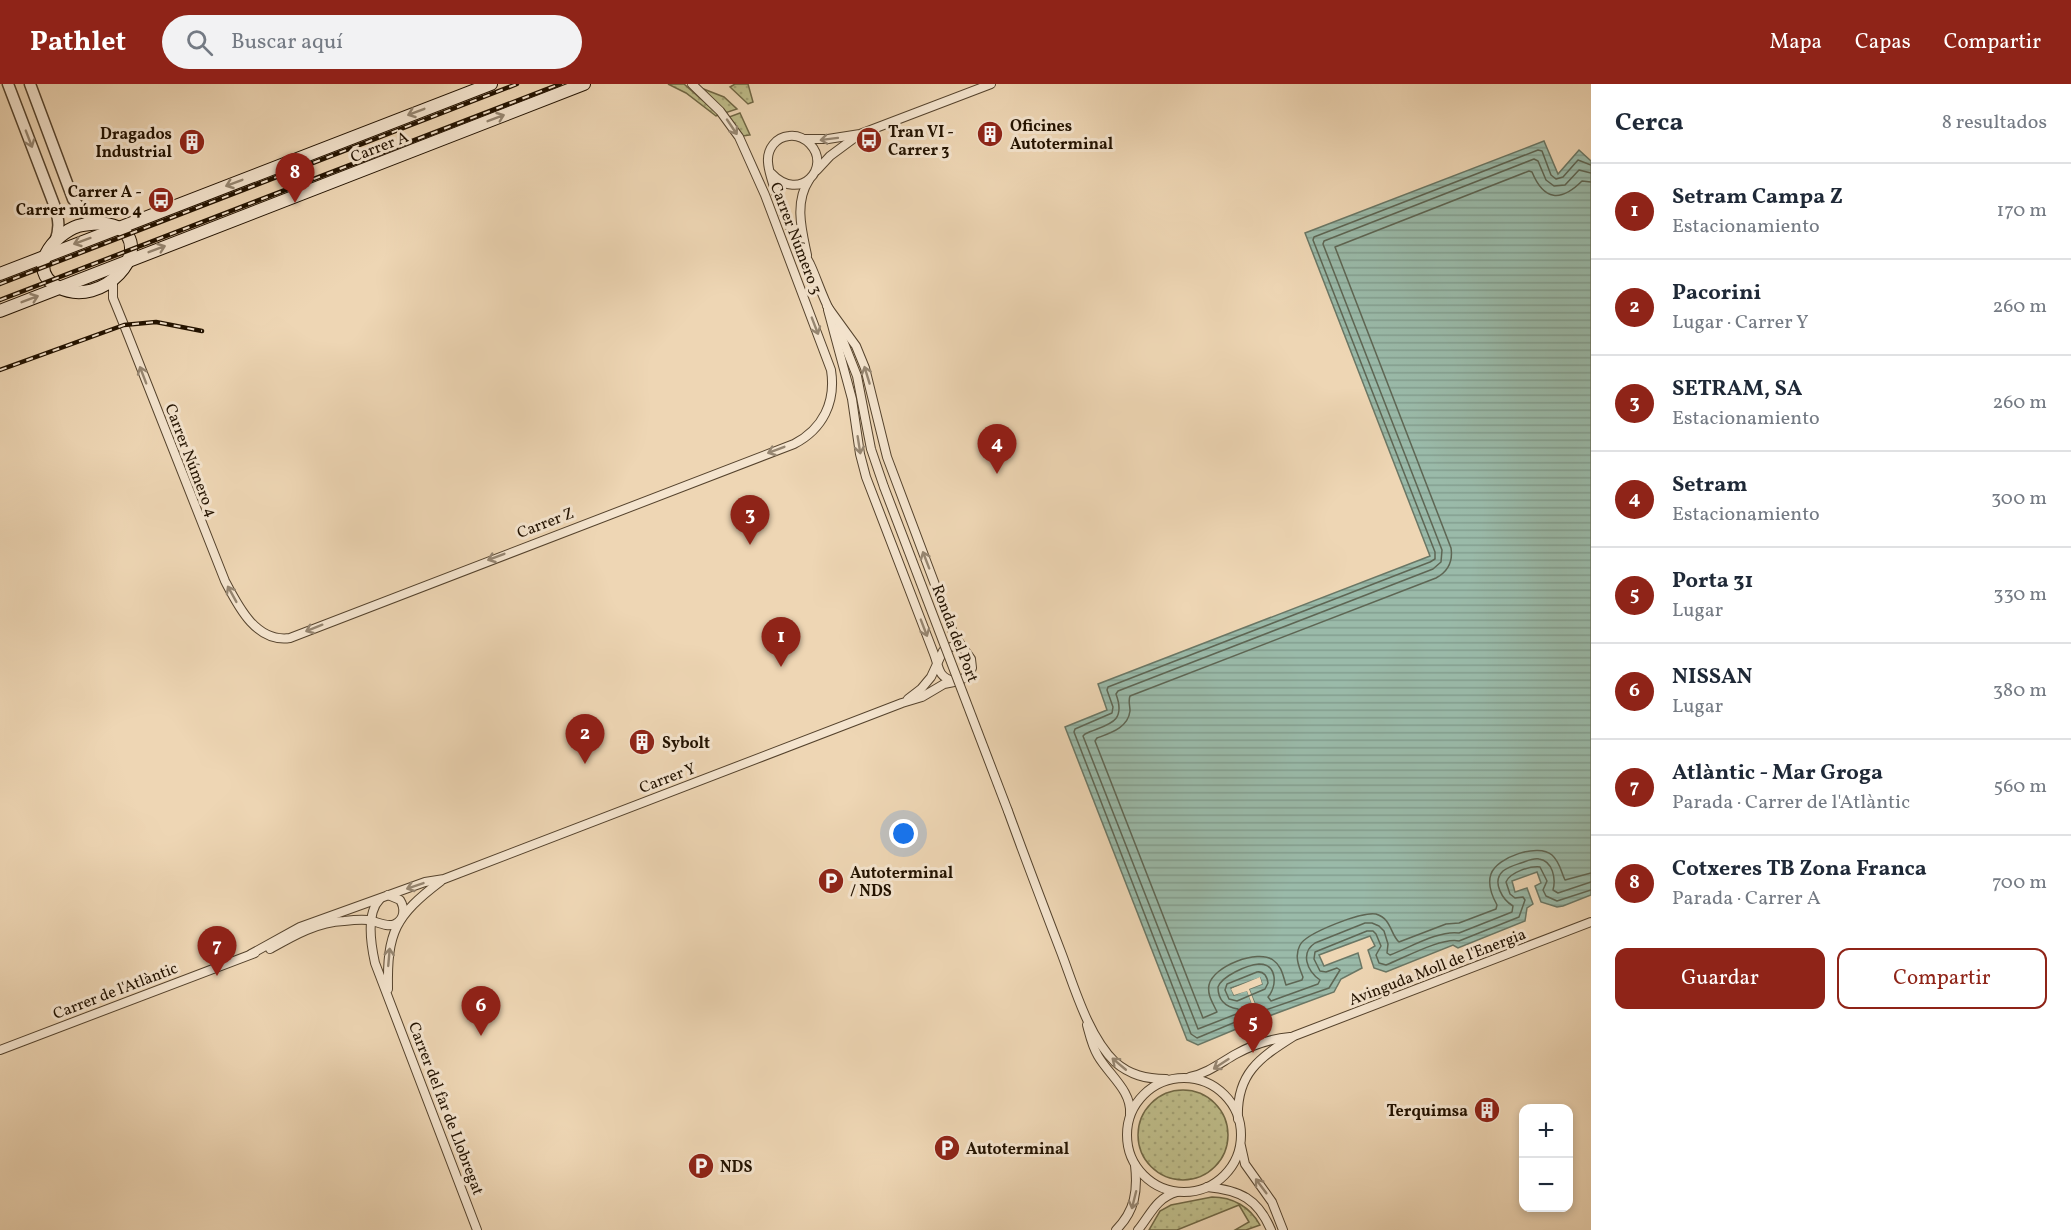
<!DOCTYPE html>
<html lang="es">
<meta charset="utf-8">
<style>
body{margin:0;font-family:Vollkorn,serif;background:#f2f2f3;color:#1f2937}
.controls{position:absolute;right:18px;bottom:18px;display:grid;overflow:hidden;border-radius:12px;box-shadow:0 3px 9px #0003}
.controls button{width:54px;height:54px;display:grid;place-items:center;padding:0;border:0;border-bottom:2px solid #e0e1e3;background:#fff;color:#1f2937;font:30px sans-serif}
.you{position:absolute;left:904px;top:750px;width:21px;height:21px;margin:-15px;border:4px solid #fff;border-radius:50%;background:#1a73e8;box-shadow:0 0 0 9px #1a73e833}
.badge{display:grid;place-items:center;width:39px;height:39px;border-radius:50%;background:#8f2418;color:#fff;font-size:20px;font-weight:700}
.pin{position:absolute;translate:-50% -50px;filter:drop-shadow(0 2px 3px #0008)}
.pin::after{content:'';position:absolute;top:32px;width:21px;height:18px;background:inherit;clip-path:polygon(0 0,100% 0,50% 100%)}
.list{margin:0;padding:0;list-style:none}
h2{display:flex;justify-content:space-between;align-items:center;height:78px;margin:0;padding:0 24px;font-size:26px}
h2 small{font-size:20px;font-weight:400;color:#747a83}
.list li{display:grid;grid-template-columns:39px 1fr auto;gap:18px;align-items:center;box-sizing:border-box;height:96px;padding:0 24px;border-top:2px solid #e0e1e3}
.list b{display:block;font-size:22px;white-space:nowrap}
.list p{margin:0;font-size:20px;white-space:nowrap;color:#747a83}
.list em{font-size:20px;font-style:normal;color:#747a83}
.actions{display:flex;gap:12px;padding:18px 24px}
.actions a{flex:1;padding:14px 0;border:2px solid #8f2418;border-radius:12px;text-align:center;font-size:21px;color:#8f2418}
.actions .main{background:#8f2418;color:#fff}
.icon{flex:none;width:33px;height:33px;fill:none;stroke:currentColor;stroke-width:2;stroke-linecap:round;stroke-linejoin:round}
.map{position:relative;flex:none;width:1591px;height:1146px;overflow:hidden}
header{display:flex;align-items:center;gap:36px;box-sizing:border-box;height:84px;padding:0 30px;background:#8f2418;color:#fff}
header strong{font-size:28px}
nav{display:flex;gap:33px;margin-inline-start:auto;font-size:21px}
.search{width:420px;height:54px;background:#f2f2f3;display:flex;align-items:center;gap:15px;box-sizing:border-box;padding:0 21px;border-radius:33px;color:#747a83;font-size:22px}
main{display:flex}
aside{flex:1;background:#fff}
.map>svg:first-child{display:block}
.grass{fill:url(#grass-dots);stroke:#706744;stroke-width:1.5}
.water{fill:url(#water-rules);stroke:#6a7765;stroke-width:1.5}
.pier{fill:#eed6b4}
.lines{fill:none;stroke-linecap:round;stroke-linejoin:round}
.shore{stroke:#5e6654;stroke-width:1.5}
.minor-casing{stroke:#55432d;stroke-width:10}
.tertiary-casing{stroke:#55432d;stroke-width:13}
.secondary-casing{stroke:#221200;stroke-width:14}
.minor{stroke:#f4e4ce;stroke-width:8}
.tertiary{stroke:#f4e4ce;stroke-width:10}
.secondary{stroke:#f4e4ce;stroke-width:12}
.rail-casing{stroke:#221200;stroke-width:4.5}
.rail{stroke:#f4e4ce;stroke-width:2;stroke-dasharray:7;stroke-linecap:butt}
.minor-bridge-casing{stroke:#55432d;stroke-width:10;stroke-linecap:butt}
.minor-bridge{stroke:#f4e4ce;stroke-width:8}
.oneway{stroke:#968671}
.labels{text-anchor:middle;stroke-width:6;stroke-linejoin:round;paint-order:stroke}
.poi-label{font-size:16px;font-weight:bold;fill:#221200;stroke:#f4e4ce;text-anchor:start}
.street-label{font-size:16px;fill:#221200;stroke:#f4e4ce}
</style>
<header>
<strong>Pathlet</strong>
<div class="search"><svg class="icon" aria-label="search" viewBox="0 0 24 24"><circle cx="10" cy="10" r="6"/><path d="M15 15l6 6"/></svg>Buscar aquí</div>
<nav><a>Mapa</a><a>Capas</a><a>Compartir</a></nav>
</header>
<main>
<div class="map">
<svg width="1591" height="1146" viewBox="0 0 1591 1146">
<defs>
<pattern id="grass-dots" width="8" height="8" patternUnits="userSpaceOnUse" patternTransform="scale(1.5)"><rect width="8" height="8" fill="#bebc89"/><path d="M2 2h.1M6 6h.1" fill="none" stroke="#a3a174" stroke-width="1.8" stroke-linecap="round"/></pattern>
<pattern id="water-rules" width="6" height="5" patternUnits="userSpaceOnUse" patternTransform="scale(1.5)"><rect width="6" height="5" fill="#9abaa9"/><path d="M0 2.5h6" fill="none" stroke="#849f90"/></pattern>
</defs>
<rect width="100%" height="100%" fill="#eed6b4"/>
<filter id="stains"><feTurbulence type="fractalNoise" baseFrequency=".00333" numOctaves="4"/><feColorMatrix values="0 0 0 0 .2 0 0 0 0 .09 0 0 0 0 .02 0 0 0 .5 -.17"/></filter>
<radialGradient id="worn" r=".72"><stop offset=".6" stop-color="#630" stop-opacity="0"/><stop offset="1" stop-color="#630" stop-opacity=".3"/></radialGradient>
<!-- grass -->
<g class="grass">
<path d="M668,0h16l35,31 -3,1 -30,-23z"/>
<path d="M735,0h13l5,18 -5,2 -18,-17z"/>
<path d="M701,4l23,9 13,12 -12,4z"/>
<path d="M740,29l10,22 -7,1 -14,-19z"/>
<circle cx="1183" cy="1051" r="45"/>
<path d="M1212,1113c21,0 38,10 48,28l-14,5h-11l14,-8 -10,-17 -62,25h-28l11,-19 11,-6z"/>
</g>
<!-- water -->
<path class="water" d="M1544,57l14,33 21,-24 12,11v734l-28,11 -6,1 -16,-5 -6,-16 6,-3 -4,-11 -25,9 3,11 12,-4 6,16 -6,4 -2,13 -67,27 -5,-3 -67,27 -12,-4 -6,-18 7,-4 -5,-10 -51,19 5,11 34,-13 4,15 -21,11 -7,13 -73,27 -12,-30 13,-5 -2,-6 -29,10 3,7 13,-5 11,30 -60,25 -11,-5 -122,-313 42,-17 -9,-26 332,-128 -125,-323z"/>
<!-- pier -->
<path class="pier" d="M1260,893l2,7 -13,5 13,33 -3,1 -12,-32 -13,4 -3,-6z"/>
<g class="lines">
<!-- shore -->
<g class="shore">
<path d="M1591,81l-13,-5 -15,17 -7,2 -5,-4 -9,-24 -4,-1 -224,87 -1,3 122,312v7l-5,3 -322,125 -1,3 6,17 -1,6 -37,16 -1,3 117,302 6,4 60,-25 72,-25 11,-18 -3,-2 -11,4 -6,-1 -6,-12 1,-7 52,-21h6l3,3 5,12 -5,9 3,8 7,2c18,-7 56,-28 73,-24l60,-24 6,-17 -2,-3 -8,1 -5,-4 -4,-12c4,-10 24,-16 34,-15l7,14 -4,9 3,6 11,5 34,-11"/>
<path d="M1591,89l-12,-3 -14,15 -11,1 -8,-6 -8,-19 -4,-2 -210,82 -1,3 119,306 -1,12 -8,7 -315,122 -2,3c11,30 -9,30 -31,40l-2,2 115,293 41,-16 -1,-4c-13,-2 -20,-9 -20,-22 4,-11 29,-22 41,-23 19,0 18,23 9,33l3,4 47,-17 2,-4c-13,-9 -20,-27 -5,-37l50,-20h7l7,3 5,5 4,13 -1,9 3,2c19,-7 49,-25 69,-22l53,-21 1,-6c-10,-6 -22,-24 -10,-35 5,-4 12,-6 18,-8 6,-2 12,-5 18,-4 14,2 17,20 14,31l5,3 33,-11"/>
<path d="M1591,98l-9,-1c-21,21 -38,20 -50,-9l-3,-1 -194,76 116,301c2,13 -2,23 -15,30l-306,118c-2,5 0,9 0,15 -2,17 -20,22 -33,27l-2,3 108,277 14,-6c-4,-9 -10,-17 -8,-27 4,-19 49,-36 64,-25 9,6 10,16 13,25l16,-5 1,-3c-4,-10 -9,-21 -3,-32 6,-12 63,-34 76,-31 16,5 14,20 23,28l47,-18 13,-1 37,-14 1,-4c-5,-9 -10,-20 -6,-31 6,-17 47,-31 61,-19 8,7 9,17 13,25l26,-7"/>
<path d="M1257,888c7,-1 10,4 11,11l-3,6 -28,12 -8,-2 -4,-9 2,-6z"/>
</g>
<!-- minor casing -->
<g class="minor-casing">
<g id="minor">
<path d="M805,55h23l32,-5 131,-50"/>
<path d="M817,86l13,-14 27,-20"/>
<path d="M771,89c29,31 61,-6 39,-29 -6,-6 -13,-9 -21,-8 -13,1 -22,13 -21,26 1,17 18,57 26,74 4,10 11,18 16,28 7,15 12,32 20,47"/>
<path d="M807,171c-5,-24 -13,-52 2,-75"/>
<path d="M113,196v18l11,27 101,256c13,25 31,62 65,57l504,-194c29,-15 42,-42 37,-74l-66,-175 -26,-58 -19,-26 -28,-27"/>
<path d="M828,226l24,89 8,55 6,23 68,177c5,13 4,24 20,27"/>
<path d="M838,244l19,48 14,73 13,38"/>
<path d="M908,615l13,-10 10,-12 12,-26 10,-5 11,3"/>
<path d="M1008,727c17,47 35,94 53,141 13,34 27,84 54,110 15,13 31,17 51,17"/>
<path d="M380,815c-14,14 -9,46 -5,64l102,267"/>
<path d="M270,865c23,-13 47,-27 74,-28 8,-1 16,-2 24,-1 8,1 19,8 27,4 10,-5 10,-16 5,-24l-12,-5"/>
<path d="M251,870l49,-27 125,-45 19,-3 458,-176 20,-6 22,-13 15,-3 8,-5 5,-8 -1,-9 -17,-24 -67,-178 -22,-89 -9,-22 -29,-40"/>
<path d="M388,905c-1,-57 7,-73 53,-108"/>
<path d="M1087,941c3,11 5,21 11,31 11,19 34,35 32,58"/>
<path d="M0,966l255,-97"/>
<path d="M1190,993c18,-4 30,-14 46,-23 18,-10 34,-15 54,-17"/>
<circle cx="1184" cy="1051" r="57"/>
<path d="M1238,1035c-2,-45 21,-61 56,-83l297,-114"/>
<path d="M1241,1062l4,18 27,38 11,28"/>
<path d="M1207,1103c33,3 51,12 64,43"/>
<path d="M1116,1146c19,-19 22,-39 19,-65"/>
<path d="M1138,1146c13,-16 18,-32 39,-38"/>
</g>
</g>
<!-- tertiary casing -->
<g class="tertiary-casing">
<g id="tertiary">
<path d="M8,0l47,123c4,13 5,22 0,35"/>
<path d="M30,0l43,115 11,14 17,10"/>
</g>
</g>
<!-- secondary casing -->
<g class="secondary-casing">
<g id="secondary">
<path d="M101,139c6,1 13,2 18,5 36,21 -16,82 -61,59 -33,-17 -4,-53 20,-61 7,-2 16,-2 23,-3z"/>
<path d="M0,190l491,-190"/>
<path d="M0,227l584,-227"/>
</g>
</g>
<!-- minor -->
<use href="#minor" class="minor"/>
<!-- tertiary -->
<use href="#tertiary" class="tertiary"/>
<!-- secondary -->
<use href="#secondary" class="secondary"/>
<!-- rail casing -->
<g class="rail-casing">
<g id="rail">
<path d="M0,200l517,-200"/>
<path d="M0,216l560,-216"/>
<path d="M0,286l124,-45 32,-3 46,9"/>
</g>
</g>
<!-- rail -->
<use href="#rail" class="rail"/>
<!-- minor-bridge casing -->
<g class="minor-bridge-casing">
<path id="minor-bridge" d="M884,403l124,324"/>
</g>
<!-- minor-bridge -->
<use href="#minor-bridge" class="minor-bridge"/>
</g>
<!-- one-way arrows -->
<defs><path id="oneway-shaft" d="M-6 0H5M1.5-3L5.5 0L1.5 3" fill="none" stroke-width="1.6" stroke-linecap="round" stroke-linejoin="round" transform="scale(1.5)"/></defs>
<g class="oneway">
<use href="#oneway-shaft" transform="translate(416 28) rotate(159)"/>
<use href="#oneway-shaft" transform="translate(496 34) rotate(-21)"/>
<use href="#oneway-shaft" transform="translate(732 43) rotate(56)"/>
<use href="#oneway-shaft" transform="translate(29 55) rotate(69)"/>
<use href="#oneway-shaft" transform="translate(829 55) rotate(173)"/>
<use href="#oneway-shaft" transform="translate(234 99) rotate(159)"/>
<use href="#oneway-shaft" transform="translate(82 157) rotate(160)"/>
<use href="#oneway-shaft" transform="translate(157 165) rotate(-21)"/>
<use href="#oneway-shaft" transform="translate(30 215) rotate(-21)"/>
<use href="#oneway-shaft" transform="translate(815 242) rotate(69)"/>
<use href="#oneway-shaft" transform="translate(143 291) rotate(-111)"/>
<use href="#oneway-shaft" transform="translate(867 291) rotate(-107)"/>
<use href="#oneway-shaft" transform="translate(859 361) rotate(81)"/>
<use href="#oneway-shaft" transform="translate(776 366) rotate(159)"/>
<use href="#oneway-shaft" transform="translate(496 473) rotate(159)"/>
<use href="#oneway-shaft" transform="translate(926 476) rotate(-111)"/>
<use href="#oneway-shaft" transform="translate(232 510) rotate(-119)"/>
<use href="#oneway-shaft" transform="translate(314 544) rotate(158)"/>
<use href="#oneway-shaft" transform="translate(924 544) rotate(69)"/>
<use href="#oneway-shaft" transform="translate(415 802) rotate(161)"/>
<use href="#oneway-shaft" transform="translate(389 873) rotate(-85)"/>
<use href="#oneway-shaft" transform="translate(1119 980) rotate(-140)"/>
<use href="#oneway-shaft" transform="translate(1221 980) rotate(147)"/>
<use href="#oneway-shaft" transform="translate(1261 1102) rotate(-127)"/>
<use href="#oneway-shaft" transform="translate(1134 1116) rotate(104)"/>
</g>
<!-- icons -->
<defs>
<g id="building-disc" transform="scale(1.35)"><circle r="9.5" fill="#8f2418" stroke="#f4e4ce"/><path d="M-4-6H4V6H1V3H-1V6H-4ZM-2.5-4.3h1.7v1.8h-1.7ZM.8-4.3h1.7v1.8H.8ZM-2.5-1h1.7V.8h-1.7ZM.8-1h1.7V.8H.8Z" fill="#fff"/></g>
<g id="bus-disc" transform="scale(1.35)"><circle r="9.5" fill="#8f2418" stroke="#f4e4ce"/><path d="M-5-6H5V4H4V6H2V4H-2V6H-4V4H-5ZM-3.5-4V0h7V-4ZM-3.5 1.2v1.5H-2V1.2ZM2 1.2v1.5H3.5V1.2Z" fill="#fff"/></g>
<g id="parking-disc" transform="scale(1.35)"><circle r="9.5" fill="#8f2418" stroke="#f4e4ce"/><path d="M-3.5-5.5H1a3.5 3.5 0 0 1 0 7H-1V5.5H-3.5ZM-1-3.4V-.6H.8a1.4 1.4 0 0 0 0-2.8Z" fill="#fff"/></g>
</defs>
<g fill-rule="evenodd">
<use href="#building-disc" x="990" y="50"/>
<use href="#bus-disc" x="869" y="56"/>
<use href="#building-disc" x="192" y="58"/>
<use href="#bus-disc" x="161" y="116"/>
<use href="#building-disc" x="642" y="658"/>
<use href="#parking-disc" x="831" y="797"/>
<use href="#building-disc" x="1487" y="1026"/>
<use href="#parking-disc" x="947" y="1064"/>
<use href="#parking-disc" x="701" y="1082"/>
</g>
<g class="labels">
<!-- poi labels -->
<g class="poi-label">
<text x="1010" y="47">Oficines<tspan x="1010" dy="18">Autoterminal</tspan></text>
<text x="888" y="53">Tran VI -<tspan x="888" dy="18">Carrer 3</tspan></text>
<text x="172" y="55" text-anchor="end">Dragados<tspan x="172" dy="18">Industrial</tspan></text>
<text x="142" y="113" text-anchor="end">Carrer A -<tspan x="142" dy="18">Carrer número 4</tspan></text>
<text x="662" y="664">Sybolt</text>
<text x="850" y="794">Autoterminal<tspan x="850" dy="18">/ NDS</tspan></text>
<text x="1468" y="1032" text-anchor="end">Terquimsa</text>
<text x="966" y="1070">Autoterminal</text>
<text x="720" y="1088">NDS</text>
</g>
<!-- street labels -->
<g class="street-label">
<text transform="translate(379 62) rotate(-21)" y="6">Carrer A</text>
<text transform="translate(797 154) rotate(69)" y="6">Carrer Número 3</text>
<text transform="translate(192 376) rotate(69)" y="6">Carrer Número 4</text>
<text transform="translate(545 438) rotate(-21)" y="6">Carrer Z</text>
<text transform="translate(956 549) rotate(69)" y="6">Ronda del Port</text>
<text transform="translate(667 693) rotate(-21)" y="6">Carrer Y</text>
<text transform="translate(1437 882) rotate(-21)" y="6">Avinguda Moll de l'Energia</text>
<text transform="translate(115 906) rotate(-21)" y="6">Carrer de l'Atlàntic</text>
<text transform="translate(447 1024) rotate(69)" y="6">Carrer del far de Llobregat</text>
</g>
</g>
<rect width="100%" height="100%" filter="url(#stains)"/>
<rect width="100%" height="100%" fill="url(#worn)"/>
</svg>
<div class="controls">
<button>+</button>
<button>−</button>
</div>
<div class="you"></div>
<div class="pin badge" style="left:781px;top:583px">1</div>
<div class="pin badge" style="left:585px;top:680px">2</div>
<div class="pin badge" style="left:750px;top:461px">3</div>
<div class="pin badge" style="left:997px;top:390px">4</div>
<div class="pin badge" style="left:1253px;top:969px">5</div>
<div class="pin badge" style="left:481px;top:952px">6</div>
<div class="pin badge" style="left:217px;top:892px">7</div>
<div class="pin badge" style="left:295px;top:119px">8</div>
</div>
<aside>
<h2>Cerca<small>8 resultados</small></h2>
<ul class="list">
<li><span class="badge">1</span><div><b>Setram Campa Z</b><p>Estacionamiento</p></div><em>170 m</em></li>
<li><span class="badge">2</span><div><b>Pacorini</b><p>Lugar · Carrer Y</p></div><em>260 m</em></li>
<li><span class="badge">3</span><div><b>SETRAM, SA</b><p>Estacionamiento</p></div><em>260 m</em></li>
<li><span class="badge">4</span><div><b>Setram</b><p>Estacionamiento</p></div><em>300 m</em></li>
<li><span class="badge">5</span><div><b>Porta 31</b><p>Lugar</p></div><em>330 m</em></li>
<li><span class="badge">6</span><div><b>NISSAN</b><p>Lugar</p></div><em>380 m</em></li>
<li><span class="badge">7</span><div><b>Atlàntic - Mar Groga</b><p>Parada · Carrer de l'Atlàntic</p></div><em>560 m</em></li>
<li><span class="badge">8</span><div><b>Cotxeres TB Zona Franca</b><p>Parada · Carrer A</p></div><em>700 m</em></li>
</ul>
<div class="actions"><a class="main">Guardar</a><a>Compartir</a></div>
</aside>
</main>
